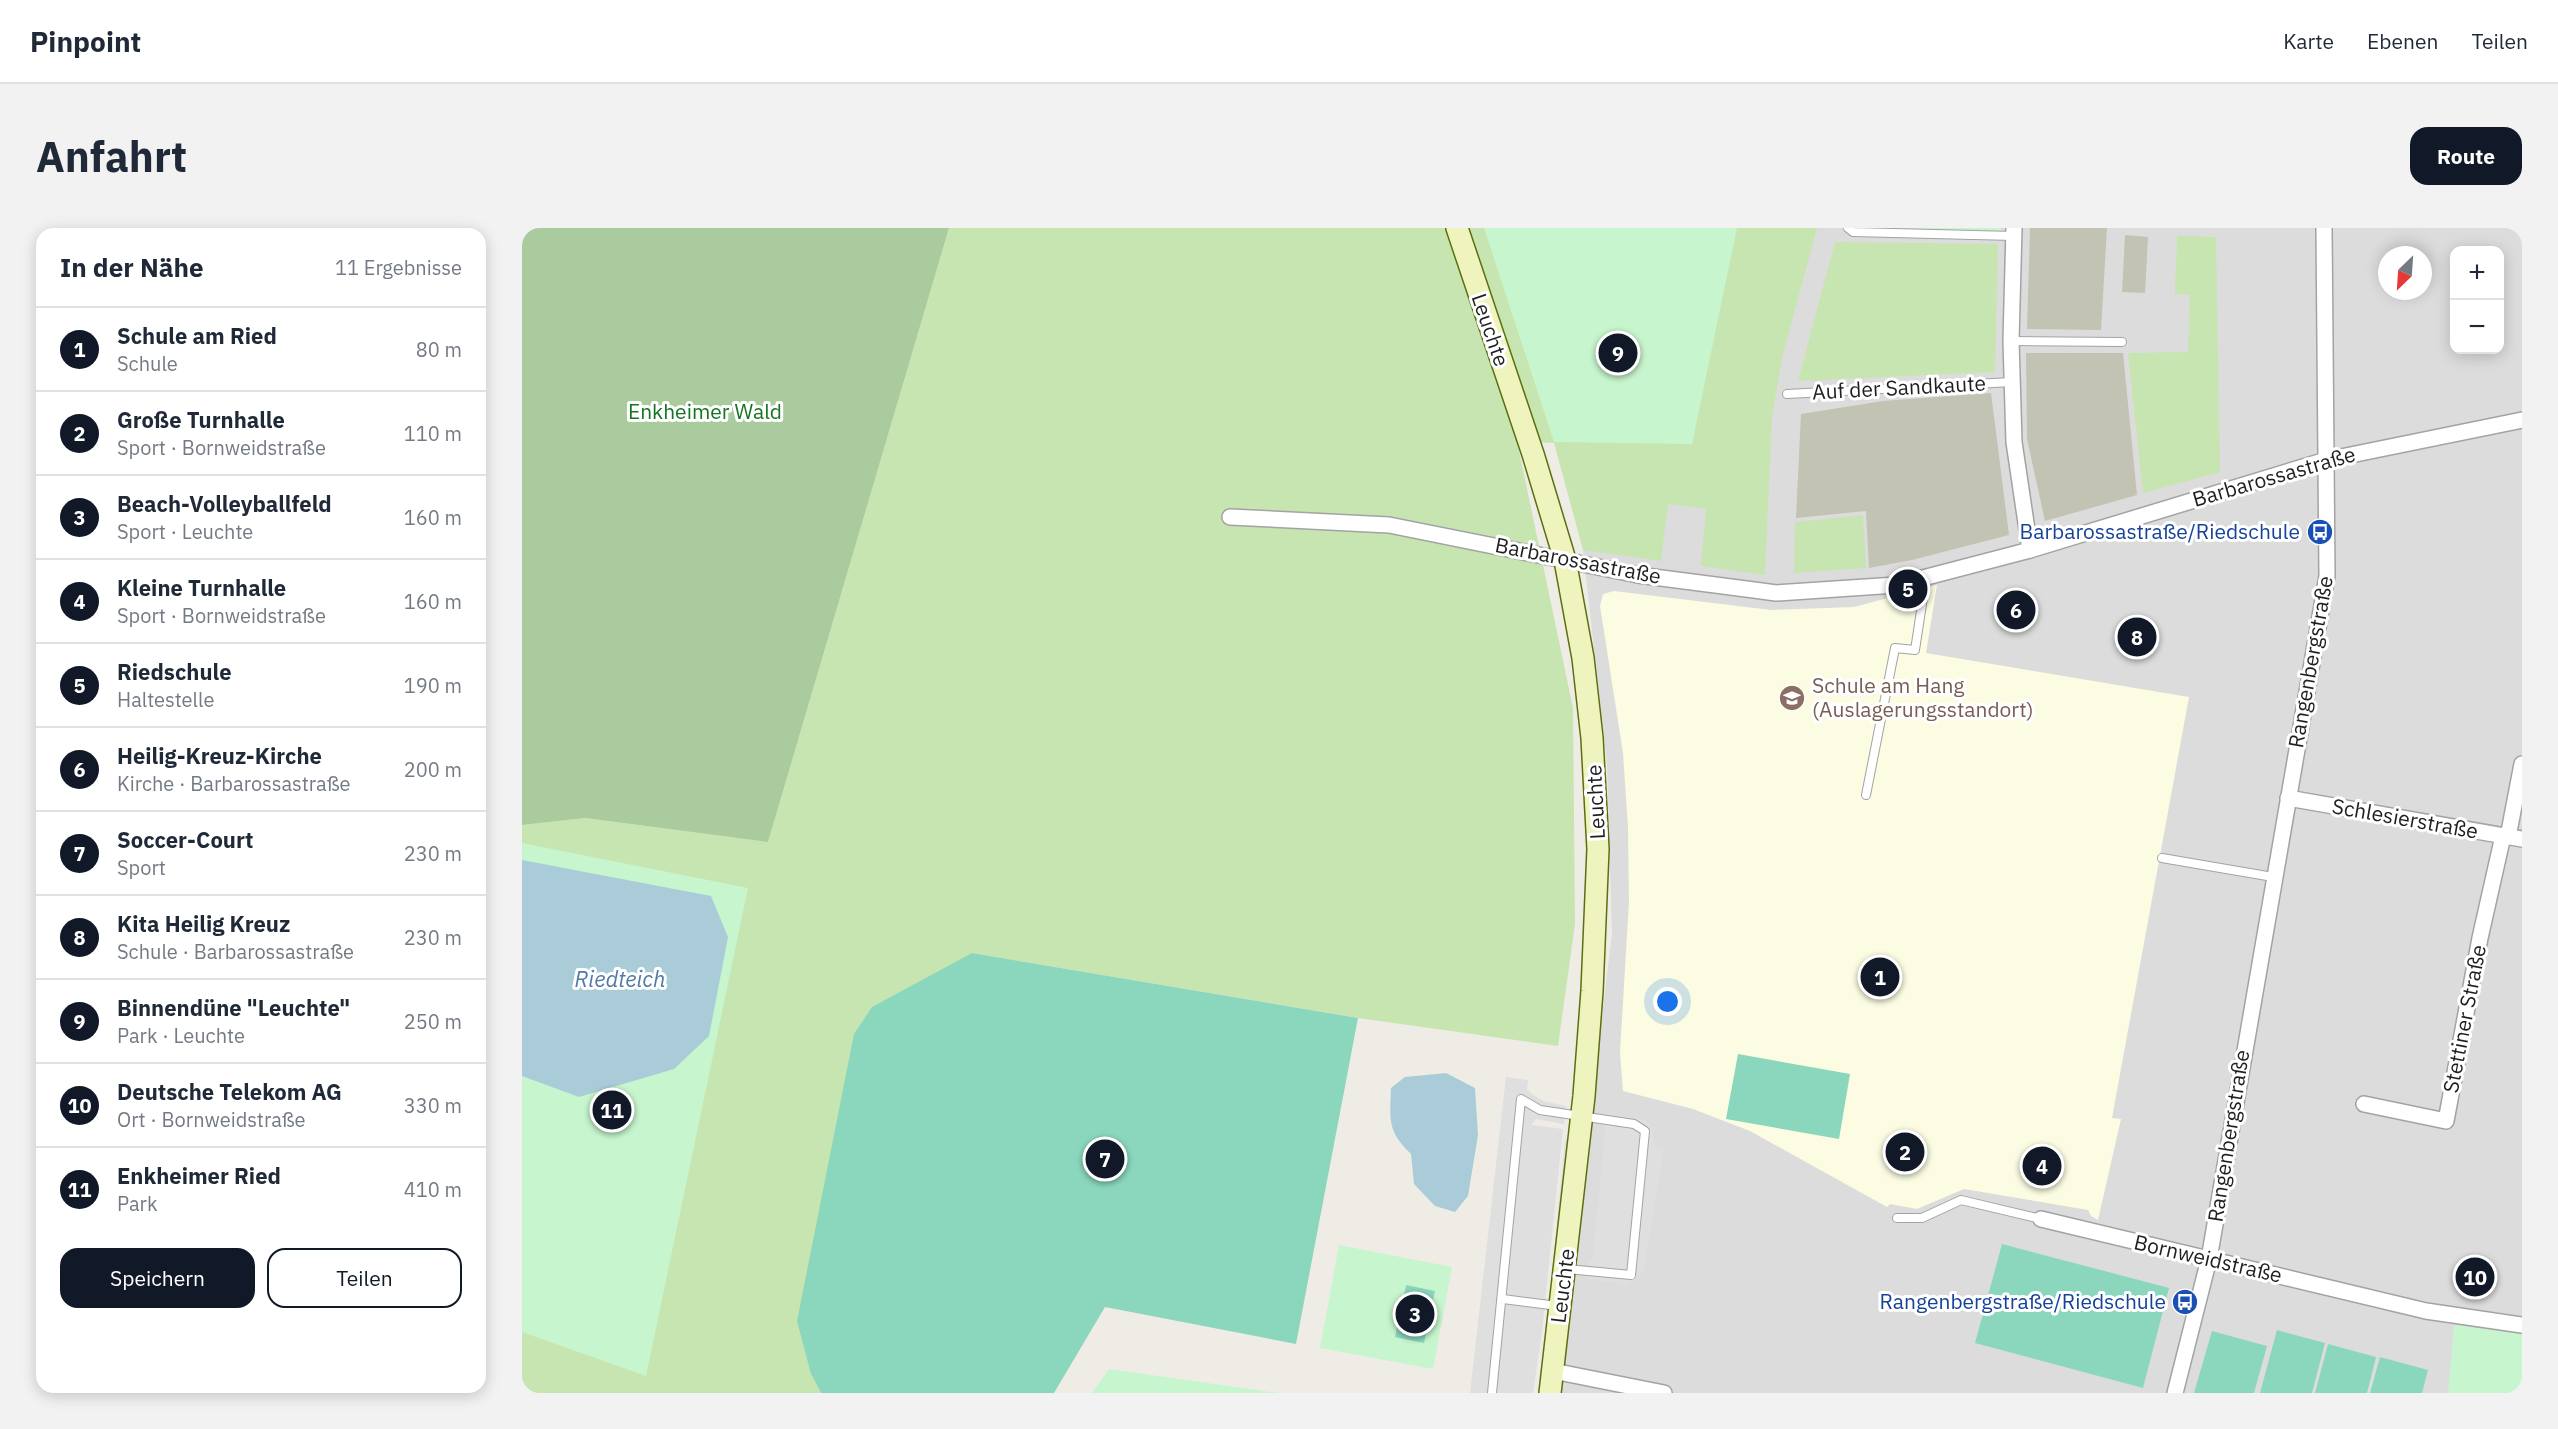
<!DOCTYPE html>
<html lang="de">
<meta charset="utf-8">
<style>
body{margin:0;font-family:"IBM Plex Sans",sans-serif;background:#f2f2f3;color:#1f2937}
.controls{position:absolute;right:18px;top:18px;display:grid;overflow:hidden;border-radius:12px;box-shadow:0 3px 15px #0003}
.controls button{width:54px;height:54px;display:grid;place-items:center;padding:0;border:0;border-bottom:2px solid #e0e1e3;background:#fff;color:#1f2937;font:30px sans-serif}
.compass{position:absolute;left:1856px;top:18px;width:54px;height:54px;border-radius:50%;background:#fff;box-shadow:0 3px 15px #0003;rotate:205deg}
.you{position:absolute;left:1146px;top:774px;width:21px;height:21px;margin:-15px;border:4px solid #fff;border-radius:50%;background:#1a73e8;box-shadow:0 0 0 9px #1a73e833}
.badge{display:grid;place-items:center;width:39px;height:39px;border-radius:50%;background:#111827;color:#fff;font-size:20px;font-weight:700}
.pin{position:absolute;translate:-50% -50%;border:3px solid #fff;box-shadow:0 2px 6px #0006}
.list{margin:0;padding:0;list-style:none}
h2{display:flex;justify-content:space-between;align-items:center;height:78px;margin:0;padding:0 24px;font-size:26px}
h2 small{font-size:20px;font-weight:400;color:#747a83}
.list li{display:grid;grid-template-columns:39px 1fr auto;gap:18px;align-items:center;box-sizing:border-box;height:84px;padding:0 24px;border-top:2px solid #e0e1e3}
.list b{display:block;font-size:22px;white-space:nowrap}
.list p{margin:0;font-size:20px;white-space:nowrap;color:#747a83}
.list em{font-size:20px;font-style:normal;color:#747a83}
.actions{display:flex;gap:12px;padding:18px 24px}
.actions a{flex:1;padding:14px 0;border:2px solid #111827;border-radius:18px;text-align:center;font-size:21px;color:#111827}
.actions .main{background:#111827;color:#fff}
.map{position:relative;flex:none;width:2000px;height:1165px;overflow:hidden;border-radius:18px}
header{display:flex;align-items:center;gap:36px;box-sizing:border-box;height:84px;padding:0 30px;background:#fff;border-bottom:2px solid #e0e1e3}
header strong{font-size:28px}
nav{display:flex;gap:33px;margin-inline-start:auto;font-size:21px}
.intro{display:flex;align-items:center;justify-content:space-between;box-sizing:border-box;height:144px;padding:0 36px}
h1{margin:0;font-size:42px}
.button{padding:15px 27px;border-radius:18px;background:#111827;color:#fff;font-size:21px;font-weight:700}
main{display:flex;gap:36px;padding:0 36px}
aside{flex:1;background:#fff;border-radius:18px;box-shadow:0 3px 15px #0003}
.map>svg:first-child{display:block}
.residential{fill:#dddcdc;fill-rule:evenodd}
.education{fill:#fbfce2}
.construction{fill:#c2c3b2}
.grass{fill:#c7e5b0}
.forest{fill:#a9cb9e}
.park{fill:#c7f5cd}
.pitch{fill:#8bd7be}
.parking{fill:#dfdfdf}
.water{fill:#aaccd9}
.lines{fill:none;stroke-linecap:round;stroke-linejoin:round}
.lane-casing{stroke:#a3a3a3;stroke-width:10}
.street-casing{stroke:#a3a3a3;stroke-width:18}
.secondary-casing{stroke:#5e6e0e;stroke-width:24}
.lane{stroke:#fff;stroke-width:8}
.street{stroke:#fff;stroke-width:15}
.secondary{stroke:#eff4bf;stroke-width:21}
.labels{text-anchor:middle;stroke-width:6;stroke-linejoin:round;paint-order:stroke}
.street-label{font-size:21px;fill:#1f1f1f;stroke:#fff}
.park-label{font-size:21px;fill:#157522;stroke:#fff}
.transit-label{font-size:21px;fill:#164399;stroke:#fff;text-anchor:end}
.education-label{font-size:21px;fill:#785e54;stroke:#fff;text-anchor:start}
.water-label{font-size:22px;font-style:italic;fill:#5379a7;stroke:#fff}
</style>
<header>
<strong>Pinpoint</strong>
<nav><a>Karte</a><a>Ebenen</a><a>Teilen</a></nav>
</header>
<div class="intro"><h1>Anfahrt</h1><a class="button">Route</a></div>
<main>
<aside>
<h2>In der Nähe<small>11 Ergebnisse</small></h2>
<ul class="list">
<li><span class="badge">1</span><div><b>Schule am Ried</b><p>Schule</p></div><em>80 m</em></li>
<li><span class="badge">2</span><div><b>Große Turnhalle</b><p>Sport · Bornweidstraße</p></div><em>110 m</em></li>
<li><span class="badge">3</span><div><b>Beach-Volleyballfeld</b><p>Sport · Leuchte</p></div><em>160 m</em></li>
<li><span class="badge">4</span><div><b>Kleine Turnhalle</b><p>Sport · Bornweidstraße</p></div><em>160 m</em></li>
<li><span class="badge">5</span><div><b>Riedschule</b><p>Haltestelle</p></div><em>190 m</em></li>
<li><span class="badge">6</span><div><b>Heilig-Kreuz-Kirche</b><p>Kirche · Barbarossastraße</p></div><em>200 m</em></li>
<li><span class="badge">7</span><div><b>Soccer-Court</b><p>Sport</p></div><em>230 m</em></li>
<li><span class="badge">8</span><div><b>Kita Heilig Kreuz</b><p>Schule · Barbarossastraße</p></div><em>230 m</em></li>
<li><span class="badge">9</span><div><b>Binnendüne &quot;Leuchte&quot;</b><p>Park · Leuchte</p></div><em>250 m</em></li>
<li><span class="badge">10</span><div><b>Deutsche Telekom AG</b><p>Ort · Bornweidstraße</p></div><em>330 m</em></li>
<li><span class="badge">11</span><div><b>Enkheimer Ried</b><p>Park</p></div><em>410 m</em></li>
</ul>
<div class="actions"><a class="main">Speichern</a><a>Teilen</a></div>
</aside>
<div class="map">
<svg width="2000" height="1165" viewBox="0 0 2000 1165">
<rect width="100%" height="100%" fill="#efece6"/>
<!-- residential -->
<path class="residential" d="M1223,0h777v1165h-966l56,-459 -5,-170 -24,-214 -22,-101zM1932,22h46v100h-46zM1865,27h36v36h-36z"/>
<!-- education -->
<path class="education" d="M1415,357l-11,68 263,44 -77,421 9,1 -23,101 -7,-4 -3,-6 -124,-21 -47,20 -27,-5 -3,3 -137,-76 -57,-22 -70,-18 -3,-39 9,-150 -1,-74 -5,-75 -23,-147 3,-12 11,-3 157,19 83,-3z"/>
<!-- construction -->
<g class="construction">
<path d="M1508,0h77l-6,102 -74,-1z"/>
<path d="M1603,7l23,2 -3,56 -23,-1z"/>
<path d="M1504,125h97l14,142 -92,26 -18,-82z"/>
<path d="M1469,165l18,142 -97,25 -43,8 -3,-57 -70,7 5,-104 82,-13z"/>
</g>
<!-- grass -->
<g class="grass">
<path d="M427,0h868l-35,130 -10,59 -7,158 -64,-9 5,-57 -38,-5 -7,57 -78,-11 -29,-107 -37,-2 56,267 2,216 -17,122 -200,-28 -386,-65 -161,421 10,19h-299v-568l63,-7 183,24z"/>
<path d="M1655,8l39,1 4,235 -77,21 -15,-140 60,-1 2,-57 -15,-1z"/>
<path d="M1313,14l163,2 -3,128 -197,9z"/>
<path d="M1341,287l3,53 -72,5 1,-51z"/>
</g>
<!-- forest -->
<path class="forest" d="M0,0h427l-181,614 -183,-24 -63,7z"/>
<!-- park -->
<g class="park">
<path d="M962,0h253l-45,216 -138,-2z"/>
<path d="M1362,0h117v3z"/>
<path d="M0,615l226,45 -102,488 -124,-44z"/>
<path d="M817,1017l113,22 -19,102 -113,-21z"/>
<path d="M1932,1097l68,9v59h-74z"/>
<path d="M587,1141l169,24h-186z"/>
</g>
<!-- pitch -->
<g class="pitch">
<path d="M450,725l386,65 -62,326 -191,-37 -51,86h-233l-10,-19 -14,-53 57,-287 18,-27z"/>
<path d="M1216,826l112,20 -11,65 -113,-20z"/>
<path d="M1480,1016l167,44 -26,100 -168,-45z"/>
<path d="M884,1057l29,6 -11,52 -29,-6z"/>
<path d="M1755,1102l48,13 -13,50h-52z"/>
<path d="M1690,1103l55,15 -13,47h-60z"/>
<path d="M1806,1116l48,13 -9,36h-52z"/>
<path d="M1858,1129l48,13 -6,23h-52z"/>
</g>
<!-- parking -->
<g class="parking">
<path d="M984,849l22,3 -1,9 6,6 10,6 23,5 -2,18 -28,-5 -5,6 32,4 -21,203 -9,61h-63z"/>
<path d="M1082,885l42,7 7,12v15l11,1 -20,123 -18,13 -39,-5 2,-18h3l14,-135 -3,-1z"/>
<path d="M1047,910l-15,148 -3,-2 14,-144z"/>
</g>
<!-- water -->
<g class="water">
<path d="M0,632l189,36 17,41 -19,99 -35,33 -95,28 -57,-21z"/>
<path d="M924,845l29,15 3,47 -10,61 -13,16 -20,-6 -21,-22 -3,-30c-24,-23 -21,-34 -20,-66l14,-11z"/>
</g>
<g class="lines">
<!-- lane casing -->
<g class="lane-casing">
<g id="lane">
<path d="M1326,0l5,4 161,4"/>
<path d="M1489,113l111,1"/>
<path d="M1265,166l225,-12"/>
<path d="M1344,567l29,-147 20,2 11,-72"/>
<path d="M1640,630l111,19"/>
<path d="M1375,990h25l39,-18 80,19"/>
<path d="M981,1071l55,7"/>
<path d="M970,1165l29,-294 19,11 94,14 11,7 -14,144 -64,-6"/>
</g>
</g>
<!-- street casing -->
<g class="street-casing">
<g id="street">
<path d="M1492,0l-3,113 3,101 16,108"/>
<path d="M708,289l159,8 249,50 116,15 22,3 120,-8 134,-35 296,-90 196,-40"/>
<path d="M1766,570l234,41"/>
<path d="M1986,609l14,-73"/>
<path d="M1842,876l82,17 34,-183 23,-102"/>
<path d="M1519,991l385,92 96,14"/>
<path d="M1031,1143l111,22"/>
<path d="M1653,1165l34,-134 118,-683 -3,-348"/>
</g>
</g>
<!-- secondary casing -->
<g class="secondary-casing">
<path id="secondary" d="M935,0l76,226 32,106 18,98 9,80 6,111 -6,142 -8,105 -34,297"/>
</g>
<!-- lane -->
<use href="#lane" class="lane"/>
<!-- street -->
<use href="#street" class="street"/>
<!-- secondary -->
<use href="#secondary" class="secondary"/>
</g>
<!-- icons -->
<defs>
<g id="bus-disc" transform="scale(1.35)"><circle r="9.5" fill="#1a4fb4" stroke="#fff"/><path d="M-5-6H5V4H4V6H2V4H-2V6H-4V4H-5ZM-3.5-4V0h7V-4ZM-3.5 1.2v1.5H-2V1.2ZM2 1.2v1.5H3.5V1.2Z" fill="#fff"/></g>
<g id="school-disc" transform="scale(1.35)"><circle r="9.5" fill="#8d6e63" stroke="#fff"/><path d="M0-5L7-2L0 1L-7-2ZM-4 1L0 2.5L4 1V4Q0 6-4 4Z" fill="#fff"/></g>
</defs>
<g fill-rule="evenodd">
<use href="#bus-disc" x="1798" y="304"/>
<use href="#school-disc" x="1270" y="470"/>
<use href="#bus-disc" x="1663" y="1074"/>
</g>
<g class="labels">
<!-- street labels -->
<g class="street-label">
<text transform="translate(968 102) rotate(71)" y="7">Leuchte</text>
<text transform="translate(1377 160) rotate(-3)" y="7">Auf der Sandkaute</text>
<text transform="translate(1752 249) rotate(-16)" y="7">Barbarossastraße</text>
<text transform="translate(1056 333) rotate(11)" y="7">Barbarossastraße</text>
<text transform="translate(1789 434) rotate(-80)" y="7">Rangenbergstraße</text>
<text transform="translate(1074 574) rotate(-93)" y="7">Leuchte</text>
<text transform="translate(1883 591) rotate(10)" y="7">Schlesierstraße</text>
<text transform="translate(1943 791) rotate(-79)" y="7">Stettiner Straße</text>
<text transform="translate(1707 908) rotate(-81)" y="7">Rangenbergstraße</text>
<text transform="translate(1686 1031) rotate(13)" y="7">Bornweidstraße</text>
<text transform="translate(1041 1058) rotate(-83)" y="7">Leuchte</text>
</g>
<!-- park labels -->
<g class="park-label">
<text x="183" y="191">Enkheimer Wald</text>
</g>
<!-- transit labels -->
<g class="transit-label">
<text x="1778" y="311">Barbarossastraße/Riedschule</text>
<text x="1644" y="1081">Rangenbergstraße/Riedschule</text>
</g>
<!-- education labels -->
<g class="education-label">
<text x="1290" y="465">Schule am Hang<tspan x="1290" dy="24">(Auslagerungsstandort)</tspan></text>
</g>
<!-- water labels -->
<g class="water-label">
<text x="98" y="759">Riedteich</text>
</g>
</g>
</svg>
<div class="controls">
<button>+</button>
<button>−</button>
</div>
<svg class="compass" viewBox="-18 -18 36 36"><path d="M0-13l5 13h-10z" fill="#e53935"/><path d="M0 13l5-13h-10z" fill="#747a83"/></svg>
<div class="you"></div>
<div class="pin badge" style="left:1358px;top:749px">1</div>
<div class="pin badge" style="left:1383px;top:924px">2</div>
<div class="pin badge" style="left:893px;top:1086px">3</div>
<div class="pin badge" style="left:1520px;top:938px">4</div>
<div class="pin badge" style="left:1386px;top:361px">5</div>
<div class="pin badge" style="left:1494px;top:382px">6</div>
<div class="pin badge" style="left:583px;top:931px">7</div>
<div class="pin badge" style="left:1615px;top:409px">8</div>
<div class="pin badge" style="left:1096px;top:125px">9</div>
<div class="pin badge" style="left:1953px;top:1049px">10</div>
<div class="pin badge" style="left:90px;top:882px">11</div>
</div>
</main>
